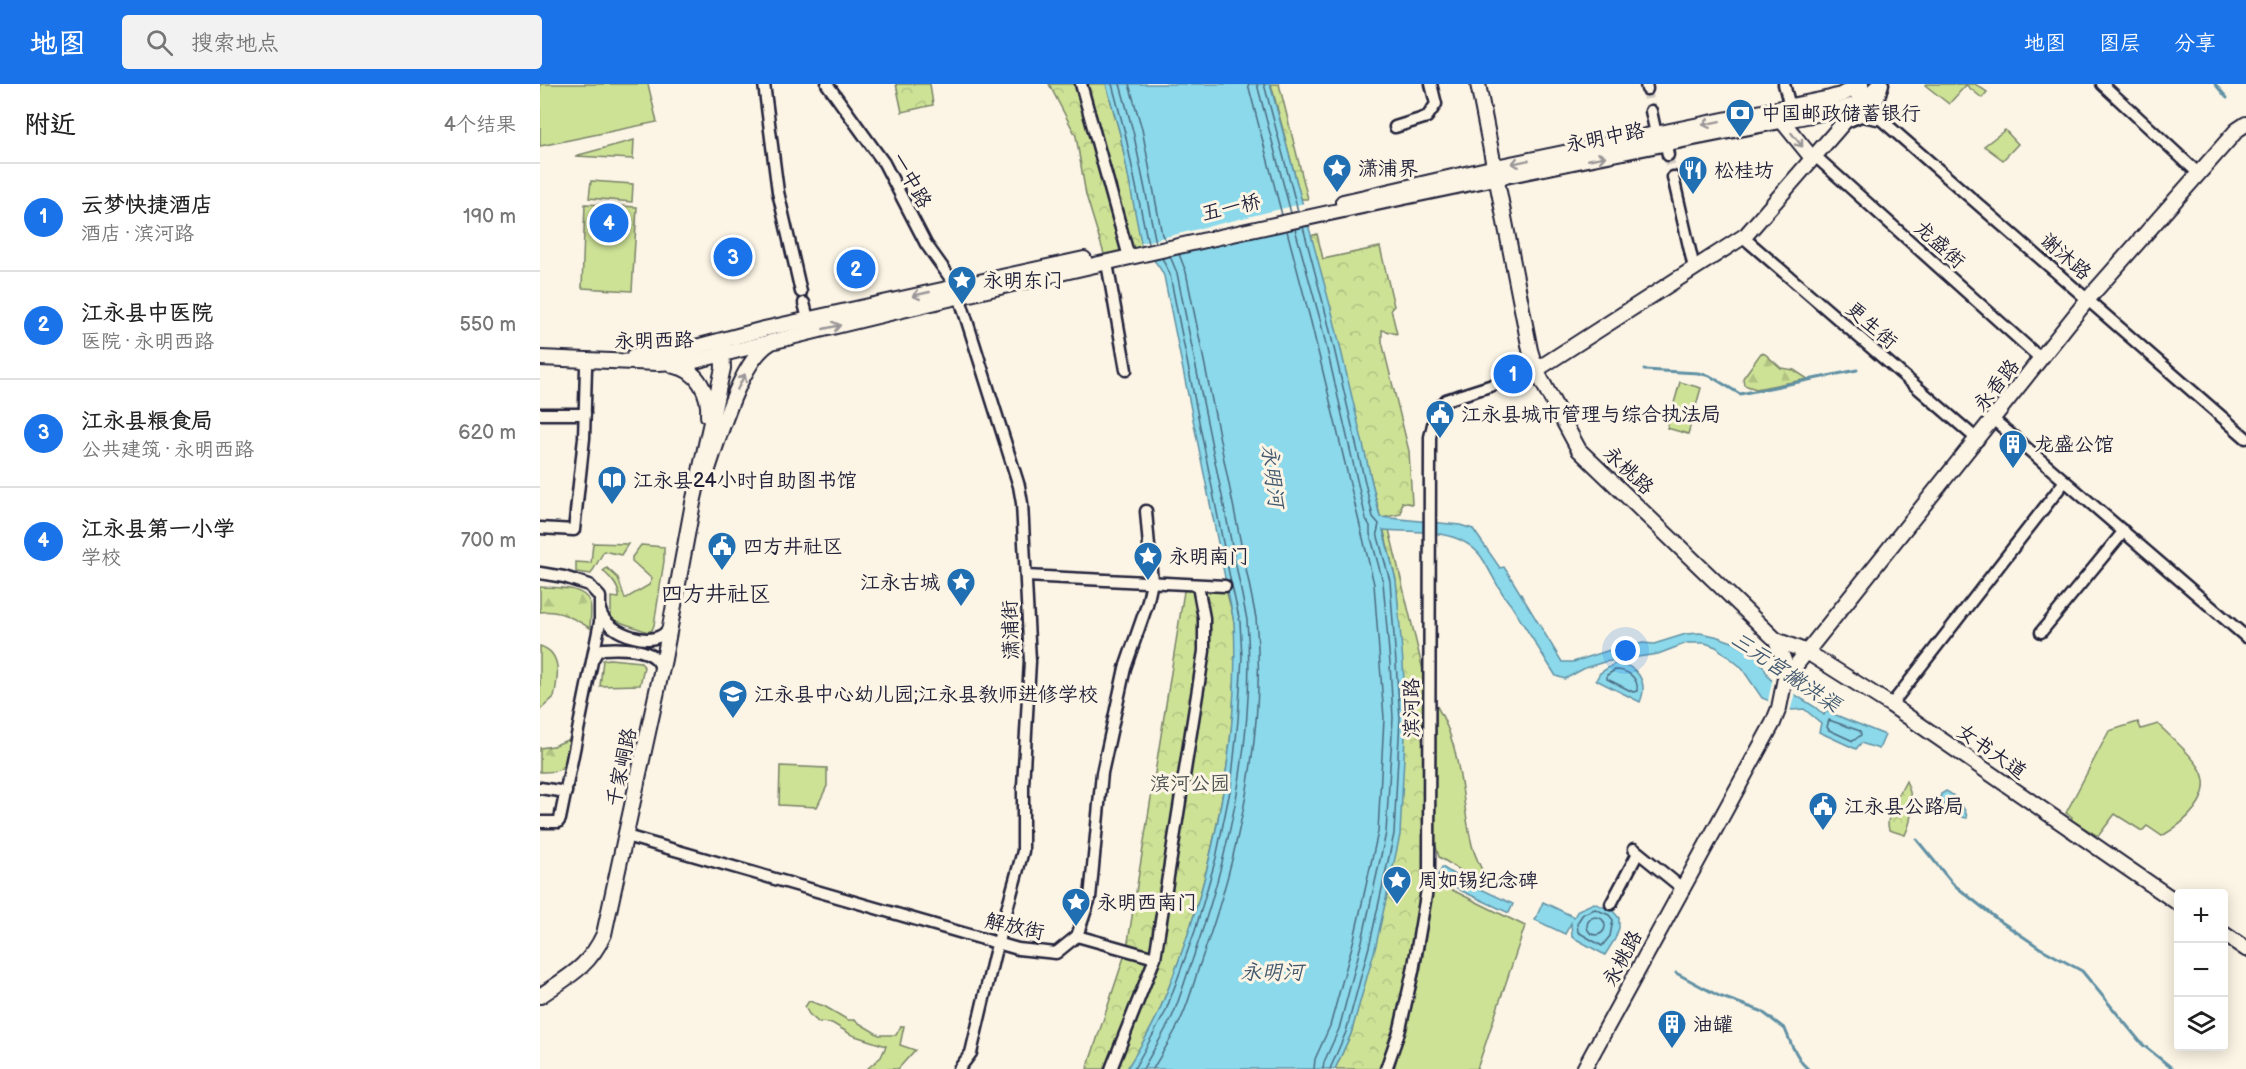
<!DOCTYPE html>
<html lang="zh">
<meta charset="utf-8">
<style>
body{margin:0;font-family:"Balsamiq Sans","LXGW WenKai TC",sans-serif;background:#f2f2f2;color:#222}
.controls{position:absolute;right:18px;bottom:18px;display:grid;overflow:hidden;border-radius:6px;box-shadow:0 3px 15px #0003}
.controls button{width:54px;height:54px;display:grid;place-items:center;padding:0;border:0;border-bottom:2px solid #e0e0e0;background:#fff;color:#222;font:30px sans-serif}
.you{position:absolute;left:1086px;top:567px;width:21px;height:21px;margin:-15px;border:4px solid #fff;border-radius:50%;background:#1a73e8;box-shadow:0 0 0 9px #1a73e833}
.badge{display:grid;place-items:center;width:39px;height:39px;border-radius:50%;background:#1a73e8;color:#fff;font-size:20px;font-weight:700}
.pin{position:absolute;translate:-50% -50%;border:3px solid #fff;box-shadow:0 2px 6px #0006}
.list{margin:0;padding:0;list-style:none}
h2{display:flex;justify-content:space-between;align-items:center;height:78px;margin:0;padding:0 24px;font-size:26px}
h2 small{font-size:20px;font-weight:400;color:#767676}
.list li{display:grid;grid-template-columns:39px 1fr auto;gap:18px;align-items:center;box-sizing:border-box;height:108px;padding:0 24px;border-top:2px solid #e0e0e0}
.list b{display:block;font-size:22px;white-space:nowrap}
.list p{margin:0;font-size:20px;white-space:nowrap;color:#767676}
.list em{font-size:20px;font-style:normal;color:#767676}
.icon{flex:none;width:33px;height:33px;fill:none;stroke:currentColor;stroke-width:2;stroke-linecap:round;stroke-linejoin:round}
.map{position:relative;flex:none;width:1706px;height:985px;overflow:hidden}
header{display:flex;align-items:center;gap:36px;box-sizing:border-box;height:84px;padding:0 30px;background:#1a73e8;color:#fff}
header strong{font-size:28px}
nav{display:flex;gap:33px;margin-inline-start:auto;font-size:21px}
.search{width:420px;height:54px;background:#f2f2f2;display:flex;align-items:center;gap:15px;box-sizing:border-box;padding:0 21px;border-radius:6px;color:#767676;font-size:22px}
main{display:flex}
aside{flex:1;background:#fff}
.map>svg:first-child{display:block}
.green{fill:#cee296;stroke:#788268;stroke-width:1.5}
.forest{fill:url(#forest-firs);stroke:#788268;stroke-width:1.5}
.park{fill:url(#park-crowns);stroke:#788268;stroke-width:1.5}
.water{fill:#8bd9ea;stroke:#6190a4;stroke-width:1.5}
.pier{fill:#fcf5e5}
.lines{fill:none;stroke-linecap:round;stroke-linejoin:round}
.shore{stroke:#4c6b81;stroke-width:1.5}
.stream{stroke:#6190a4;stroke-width:3}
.minor-tunnel{stroke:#d0cbc3;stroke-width:10;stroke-dasharray:10 5;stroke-linecap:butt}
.minor-casing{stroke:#22223b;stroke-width:15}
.major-casing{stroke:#22223b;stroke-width:18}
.minor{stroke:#fcf5e5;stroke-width:10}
.major{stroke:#fcf5e5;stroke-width:14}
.oneway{stroke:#9a9698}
.labels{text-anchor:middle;stroke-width:6;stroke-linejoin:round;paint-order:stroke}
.poi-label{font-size:20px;fill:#22223b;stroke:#fcf5e5;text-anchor:start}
.street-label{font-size:20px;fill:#22223b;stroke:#fcf5e5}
.park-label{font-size:20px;fill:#4d5252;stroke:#fcf5e5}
.water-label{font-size:21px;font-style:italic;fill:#425970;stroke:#fcf5e5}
.quarter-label{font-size:22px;fill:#22223b;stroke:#fcf5e5}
</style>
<header>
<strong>地图</strong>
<div class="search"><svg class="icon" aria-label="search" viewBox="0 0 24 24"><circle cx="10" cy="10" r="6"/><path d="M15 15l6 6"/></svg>搜索地点</div>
<nav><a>地图</a><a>图层</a><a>分享</a></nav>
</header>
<main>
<aside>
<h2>附近<small>4个结果</small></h2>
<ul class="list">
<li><span class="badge">1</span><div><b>云梦快捷酒店</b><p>酒店 · 滨河路</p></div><em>190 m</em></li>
<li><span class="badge">2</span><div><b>江永县中医院</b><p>医院 · 永明西路</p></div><em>550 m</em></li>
<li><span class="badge">3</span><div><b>江永县粮食局</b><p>公共建筑 · 永明西路</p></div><em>620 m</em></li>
<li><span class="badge">4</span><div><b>江永县第一小学</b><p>学校</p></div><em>700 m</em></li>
</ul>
</aside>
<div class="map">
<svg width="1706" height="985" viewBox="0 0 1706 985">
<defs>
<pattern id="forest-firs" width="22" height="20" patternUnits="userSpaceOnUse" patternTransform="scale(1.5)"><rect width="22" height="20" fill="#cee296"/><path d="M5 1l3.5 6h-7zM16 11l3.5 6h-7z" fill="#b1c282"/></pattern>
<pattern id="park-crowns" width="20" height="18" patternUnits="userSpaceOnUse" patternTransform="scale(1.5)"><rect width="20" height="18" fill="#cee296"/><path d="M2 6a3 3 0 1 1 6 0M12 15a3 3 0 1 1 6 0" fill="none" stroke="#b1c282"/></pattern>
</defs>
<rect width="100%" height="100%" fill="#fcf5e5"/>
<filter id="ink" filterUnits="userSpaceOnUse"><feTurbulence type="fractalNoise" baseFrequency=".0167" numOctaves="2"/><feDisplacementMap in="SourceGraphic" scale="12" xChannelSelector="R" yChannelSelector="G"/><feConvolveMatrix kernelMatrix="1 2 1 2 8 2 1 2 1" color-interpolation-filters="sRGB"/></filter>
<g filter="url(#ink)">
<!-- green -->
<g class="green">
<path d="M0,0h108l9,38 -117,24z"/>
<path d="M1386,0h49l12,8 -5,6 -16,-13 -17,19 -24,-19z"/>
<path d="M1465,46l13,14 -15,16 -19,-14z"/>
<path d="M94,56l-1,19 -58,-3z"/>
<path d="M51,97l42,3 -1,18 -43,-4z"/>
<path d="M45,120l52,3 -5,84 -50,-3z"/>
<path d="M1140,298l21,6 -13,46 -21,-6z"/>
<path d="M53,459l35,1 -7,11 -17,-4 -13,23 -15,-2v-10l15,1z"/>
<path d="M101,461l23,2v14l-10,64 -2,5 -4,2 -37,-13v-22l8,1c1,-11 -8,-20 -16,-27l4,-3 11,10 7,21 24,-14 3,-6 -20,-18v-4z"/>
<path d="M0,562c23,7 18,33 14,51l-14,13z"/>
<path d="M70,575l31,3 3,5 -4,18 -40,1 3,-26z"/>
<path d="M889,611c33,41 31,101 43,150 4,16 13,28 17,43l-50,-31 -10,-34z"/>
<path d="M1598,638l3,7 17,-5c13,14 32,28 42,45 16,28 -17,55 -38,67l-15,-10 -5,5 -27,-17 -16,21h-3l-25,-15 1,-3 -6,-4 43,-82z"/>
<path d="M240,682l47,2v18l-10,21 -38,-2z"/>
<path d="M894,797l91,45 -48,143h-83l27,-101z"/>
<path d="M269,917l15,5 24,14h6l25,15h17l5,-9h3l-4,19 15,5 -17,19h-31l14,-12 5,-11 -34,-11 -20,-12 -14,-1 -9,-8 -4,-7z"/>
</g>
<!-- forest -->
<g class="forest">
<path d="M1221,269l4,1 16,14 13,2 14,9 -52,10 -12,-4 -1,-7z"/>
<path d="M0,503c14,1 44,-2 50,16 2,7 0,17 0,25 -15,-9 -31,-19 -50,-16z"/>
<path d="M32,654c-3,25 -3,35 -32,34v-24l13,-2z"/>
</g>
<!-- park -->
<g class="park">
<path d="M356,0h34l3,21 -31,7z"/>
<path d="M509,0h57l14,50 23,113 -39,7 -18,-59 -10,-59z"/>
<path d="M731,0h8l29,115h-7z"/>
<path d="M777,150l6,25 57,-12 14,59 -3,3 6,25 -15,-4v12l27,109 3,53 -10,-2 -1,12 -15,3 43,178 -3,202 -40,172h-51l16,-35 38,-146 17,-170 -10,-138 -85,-344z"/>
<path d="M645,501l40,1c3,12 7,24 9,36 4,23 1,49 0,73 -6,104 -33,218 -74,314 -8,21 -22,41 -33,60h-40l40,-121z"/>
<path d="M1366,697c8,16 7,38 -1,54l-16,-5c-5,-14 11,-36 17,-49z"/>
</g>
<!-- water -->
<g class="water">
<path d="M566,0h164l63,232 47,201 80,8 13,4 27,39 4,-1 7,11 51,84h11l37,-12 33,-7 11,1 32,-10 14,-1 15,3 20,7 23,14 12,22 45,28 9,8 2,-4 59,24 -6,14 -18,-6 -5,6 -37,-17 2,-9 -17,-14 -12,1 -30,-12 -21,-31 -25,-20 -11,-4h-18l-29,11 -54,8 -19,6 -20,11 -9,-3 -45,-71c-12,-14 -18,-29 -27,-44 -20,-34 -67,-28 -101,-31l13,50 7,83 3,55 -6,117 -24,110 -25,89 -16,35h-208c11,-20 25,-39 33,-60 50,-119 80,-257 74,-387l-70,-346c-7,-17 -16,-18 -23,-33l-21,-109z"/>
<path d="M1074,580c22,-1 35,17 26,38l-44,-22 4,-7z"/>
<path d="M1406,707c9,4 20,17 21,27 -10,-1 -22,-11 -27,-20l1,-4z"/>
<path d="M902,783l22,14 49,23 -4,9 -47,-22 -24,-15z"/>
<path d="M1003,818l31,15 4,-7 16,-7 19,8 6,7v10l-4,11 -10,16 -33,-18 -1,-14 -6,11 -30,-14z"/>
</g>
<!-- pier -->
<g class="pier">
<path d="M765,119l6,22 -153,34 -15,-12 -2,-4z"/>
<path d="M1233,593l22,15 -5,20 -22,-11z"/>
</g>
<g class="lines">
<!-- shore -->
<g class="shore">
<path d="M572,0l13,49 23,111"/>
<path d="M580,0l13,47 23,112"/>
<path d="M589,0l13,45 20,106 4,5"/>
<path d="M708,0l34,131"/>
<path d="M717,0l34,129"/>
<path d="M724,0l34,127"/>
<path d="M763,143l24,91 46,199 6,7 -2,9 13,48 10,137 -6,116 -24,109 -24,89 -16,37"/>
<path d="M755,145l25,90 46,200 4,7v8l13,48 7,82 3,54 -7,115 -24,108 -23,88 -15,33 -1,7"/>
<path d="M747,147l24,91 63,262 10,134 -6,114 -24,107 -24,87 -15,33 -1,10"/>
<path d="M622,174l8,17 61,308"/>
<path d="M1075,586c13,0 24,8 22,21l-4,1 -26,-13v-4z"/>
<path d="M1289,636l31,11 1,4 -8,6 -24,-11 -2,-3z"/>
<path d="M1055,825l14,6 4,5 -3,16 -8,10 -24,-14 -1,-9 6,-9z"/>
<circle cx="1056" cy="842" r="9"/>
<path d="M594,985l31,-56 30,-82 21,-73 15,-72 7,-66 4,-63 -2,-35 -8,-36"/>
<path d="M603,985c9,-17 20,-34 29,-52 8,-18 13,-38 20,-56 38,-108 64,-227 55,-341l-70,-347 -7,-17"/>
<path d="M613,985c9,-16 19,-31 27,-48 9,-18 14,-40 21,-60 37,-102 66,-234 55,-343l-70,-346 -7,-18"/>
</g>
<!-- stream -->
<g class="stream">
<path d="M1675,0l12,14"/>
<path d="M1104,286l54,3 12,3 30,18 117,-24"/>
<path d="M1377,756l36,44 44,35 43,29 42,23 60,73 31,25"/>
<path d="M1136,889l43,23 42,15 24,18 7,17 10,17 6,6"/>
</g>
<!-- minor-tunnel -->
<g class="minor-tunnel">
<path d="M1107,5l4,22"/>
<path d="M1128,71l5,22"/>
<path d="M956,300l30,-9"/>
</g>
<!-- minor casing -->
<g class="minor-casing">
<g id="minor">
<path d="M224,0l14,108 23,100"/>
<path d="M287,0l57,79 42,81 30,42 63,200 3,17 8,158 -7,125v65l-29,105 -23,97 -12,16"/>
<path d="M541,0l46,166"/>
<path d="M1106,0l1,5"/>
<path d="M1244,0l6,23"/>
<path d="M1323,0l-7,11 5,7 385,336"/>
<path d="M1562,0l97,90"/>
<path d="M1111,27l5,23"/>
<path d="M1341,35l-5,-12 7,-23"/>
<path d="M1304,39l17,-7 16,3"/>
<path d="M855,43l32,-10 9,-13 -5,-20"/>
<path d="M1126,61l2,10"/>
<path d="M1274,71l227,204"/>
<path d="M1133,93l21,91"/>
<path d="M1203,153l235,203"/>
<path d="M567,179l19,107"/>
<path d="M264,219l4,16"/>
<path d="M0,330h45"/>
<path d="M1454,336l252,217"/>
<path d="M0,444l34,2 10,-92 2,-70 -2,-8"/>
<path d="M0,489l24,4 25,8 11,12v25l-40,197 -2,3h-18"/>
<path d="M486,492l199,10"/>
<path d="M61,529c6,20 57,39 68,14"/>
<path d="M1501,548l83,-101"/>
<path d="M53,575l4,-7 6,-3c17,-1 56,-2 58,21"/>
<path d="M1351,621l174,-224"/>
<path d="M0,704l26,4"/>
<path d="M86,752l392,113 38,4 21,-17 13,-38 12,-125 23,-105 22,-63 5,-23 -6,-71"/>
<path d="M1094,765l48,39"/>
<path d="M1071,820l27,-51"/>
<path d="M537,852l78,22"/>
<path d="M571,985l44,-111 49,-307v-33l-6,-32"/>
<path d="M846,985l14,-40 13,-58 16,-93 1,-441 6,-25 10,-12 50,-16"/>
</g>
</g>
<!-- major casing -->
<g class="major-casing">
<g id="major">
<path d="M938,0l52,266 6,20 43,80 197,190 11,28 -8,40 -6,15 -189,346"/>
<path d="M1242,37l30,37"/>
<path d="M803,118l153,-35 334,-69 11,-3 20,-11"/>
<path d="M94,272l58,-8 72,-19 320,-70"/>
<path d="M0,274l118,5 37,-2c380,-96 764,-179 1148,-252l18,-7 19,-18"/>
<path d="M134,282c23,3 36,27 34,50"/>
<path d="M996,286l210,-135 112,-129"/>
<path d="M168,385c11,-32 33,-109 62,-126"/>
<path d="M1236,556l31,12 84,53 287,198"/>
<path d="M1245,595l303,-380 149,-169 9,-6"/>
<path d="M1684,850l22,15"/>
<path d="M0,912c29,-20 49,-29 64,-62l60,-275 29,-156 30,-135 -1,-22"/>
</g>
</g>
<!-- minor -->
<use href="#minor" class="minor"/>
<!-- major -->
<use href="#major" class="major"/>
</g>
<!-- one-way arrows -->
<defs><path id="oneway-shaft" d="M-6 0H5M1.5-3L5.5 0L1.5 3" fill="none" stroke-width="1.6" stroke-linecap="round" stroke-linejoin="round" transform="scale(1.5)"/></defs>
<g class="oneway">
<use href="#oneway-shaft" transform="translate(1171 39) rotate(168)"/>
<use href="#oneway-shaft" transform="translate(1257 56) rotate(51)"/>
<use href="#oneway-shaft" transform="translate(1057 74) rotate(-11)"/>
<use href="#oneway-shaft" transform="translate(980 78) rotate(168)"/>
<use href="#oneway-shaft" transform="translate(381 210) rotate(167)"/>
<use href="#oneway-shaft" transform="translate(292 243) rotate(-13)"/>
<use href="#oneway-shaft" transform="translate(201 298) rotate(-64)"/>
</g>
</g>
<!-- icons -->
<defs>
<g id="bank-pin" transform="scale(1.5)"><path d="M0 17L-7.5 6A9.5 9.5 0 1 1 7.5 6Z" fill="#1f6fb2" stroke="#fcf5e5"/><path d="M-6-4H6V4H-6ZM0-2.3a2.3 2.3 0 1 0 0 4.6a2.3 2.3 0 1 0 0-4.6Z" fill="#fff"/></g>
<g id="sight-pin" transform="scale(1.5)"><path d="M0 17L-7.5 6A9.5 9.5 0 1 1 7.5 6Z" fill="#1f6fb2" stroke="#fcf5e5"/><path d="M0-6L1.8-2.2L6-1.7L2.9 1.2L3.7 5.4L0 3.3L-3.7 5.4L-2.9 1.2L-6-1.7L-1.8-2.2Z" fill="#fff"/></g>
<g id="restaurant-pin" transform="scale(1.5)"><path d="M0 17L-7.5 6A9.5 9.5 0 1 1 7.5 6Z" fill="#1f6fb2" stroke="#fcf5e5"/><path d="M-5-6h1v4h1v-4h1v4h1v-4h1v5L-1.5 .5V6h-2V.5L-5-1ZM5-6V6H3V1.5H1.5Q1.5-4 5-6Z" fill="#fff"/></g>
<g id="civic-pin" transform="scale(1.5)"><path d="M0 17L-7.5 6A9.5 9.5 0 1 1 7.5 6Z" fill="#1f6fb2" stroke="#fcf5e5"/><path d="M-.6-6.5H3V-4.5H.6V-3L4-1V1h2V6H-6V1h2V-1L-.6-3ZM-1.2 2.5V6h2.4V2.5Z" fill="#fff"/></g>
<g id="building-pin" transform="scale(1.5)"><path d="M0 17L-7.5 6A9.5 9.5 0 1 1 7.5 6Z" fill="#1f6fb2" stroke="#fcf5e5"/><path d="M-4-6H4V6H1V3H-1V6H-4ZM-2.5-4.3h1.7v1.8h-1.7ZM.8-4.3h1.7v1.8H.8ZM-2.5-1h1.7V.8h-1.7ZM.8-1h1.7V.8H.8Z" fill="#fff"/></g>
<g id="library-pin" transform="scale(1.5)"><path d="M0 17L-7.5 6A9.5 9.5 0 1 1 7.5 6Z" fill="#1f6fb2" stroke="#fcf5e5"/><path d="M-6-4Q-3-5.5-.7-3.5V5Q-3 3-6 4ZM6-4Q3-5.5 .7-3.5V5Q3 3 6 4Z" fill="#fff"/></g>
<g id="school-pin" transform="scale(1.5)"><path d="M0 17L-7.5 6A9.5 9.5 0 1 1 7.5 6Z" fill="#1f6fb2" stroke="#fcf5e5"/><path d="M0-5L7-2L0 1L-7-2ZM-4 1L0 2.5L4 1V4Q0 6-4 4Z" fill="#fff"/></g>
</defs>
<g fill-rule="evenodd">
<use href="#bank-pin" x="1200" y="29"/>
<use href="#sight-pin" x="797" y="84"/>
<use href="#restaurant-pin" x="1153" y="86"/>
<use href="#sight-pin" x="422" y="196"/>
<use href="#civic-pin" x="900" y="330"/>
<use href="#building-pin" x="1473" y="360"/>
<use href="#library-pin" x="72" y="396"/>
<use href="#civic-pin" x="182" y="462"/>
<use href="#sight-pin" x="608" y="472"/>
<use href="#sight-pin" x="421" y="498"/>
<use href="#school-pin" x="193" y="610"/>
<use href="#civic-pin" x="1283" y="722"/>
<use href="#sight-pin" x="857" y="796"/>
<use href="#sight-pin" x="536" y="818"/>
<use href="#building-pin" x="1132" y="940"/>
</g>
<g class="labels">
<!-- poi labels -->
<g class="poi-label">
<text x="1221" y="36">中国邮政储蓄银行</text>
<text x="818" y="91">潇浦界</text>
<text x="1174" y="93">松桂坊</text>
<text x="443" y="203">永明东门</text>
<text x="921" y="337">江永县城市管理与综合执法局</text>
<text x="1494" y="367">龙盛公馆</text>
<text x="93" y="403">江永县24小时自助图书馆</text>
<text x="203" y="469">四方井社区</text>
<text x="629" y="479">永明南门</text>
<text x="400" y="505" text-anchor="end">江永古城</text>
<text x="214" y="617">江永县中心幼儿园;江永县教师进修学校</text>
<text x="1304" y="729">江永县公路局</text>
<text x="878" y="803">周如锡纪念碑</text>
<text x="557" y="825">永明西南门</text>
<text x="1153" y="947">油罐</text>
</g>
<!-- street labels -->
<g class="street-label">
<text transform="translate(1065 53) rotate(-11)" y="7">永明中路</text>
<text transform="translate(372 96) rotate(61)" y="7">一中路</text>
<text transform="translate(691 123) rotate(-13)" y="7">五一桥</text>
<text transform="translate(1400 160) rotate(42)" y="7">龙盛街</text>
<text transform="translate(1526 172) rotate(41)" y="7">谢沐路</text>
<text transform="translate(1332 241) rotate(41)" y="7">更生街</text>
<text transform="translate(114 256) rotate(-1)" y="7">永明西路</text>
<text transform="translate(1456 301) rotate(-52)" y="7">永香路</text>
<text transform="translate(1089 386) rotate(43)" y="7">永桃路</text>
<text transform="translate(470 546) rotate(-92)" y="7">潇浦街</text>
<text transform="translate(871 624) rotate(-90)" y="7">滨河路</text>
<text transform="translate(1452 667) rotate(35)" y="7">女书大道</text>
<text transform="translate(81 683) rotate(-78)" y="7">千家峒路</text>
<text transform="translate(475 842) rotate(12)" y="7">解放街</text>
<text transform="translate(1082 874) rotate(-62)" y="7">永桃路</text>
</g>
<!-- park labels -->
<g class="park-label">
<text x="650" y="706">滨河公园</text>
</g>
<!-- water labels -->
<g class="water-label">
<text transform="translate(733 392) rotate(83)" y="7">永明河</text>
<text transform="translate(1246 588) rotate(34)" y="7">三元宫撇洪渠</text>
<text x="732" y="895">永明河</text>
</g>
<!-- quarter labels -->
<g class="quarter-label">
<text x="176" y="517">四方井社区</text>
</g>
</g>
</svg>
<div class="controls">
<button>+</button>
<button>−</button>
<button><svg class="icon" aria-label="layers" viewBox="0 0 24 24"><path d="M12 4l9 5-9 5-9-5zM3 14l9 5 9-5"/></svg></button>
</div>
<div class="you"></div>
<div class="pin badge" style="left:973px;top:290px">1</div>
<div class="pin badge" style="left:316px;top:185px">2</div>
<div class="pin badge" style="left:193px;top:173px">3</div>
<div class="pin badge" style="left:69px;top:139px">4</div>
</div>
</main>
